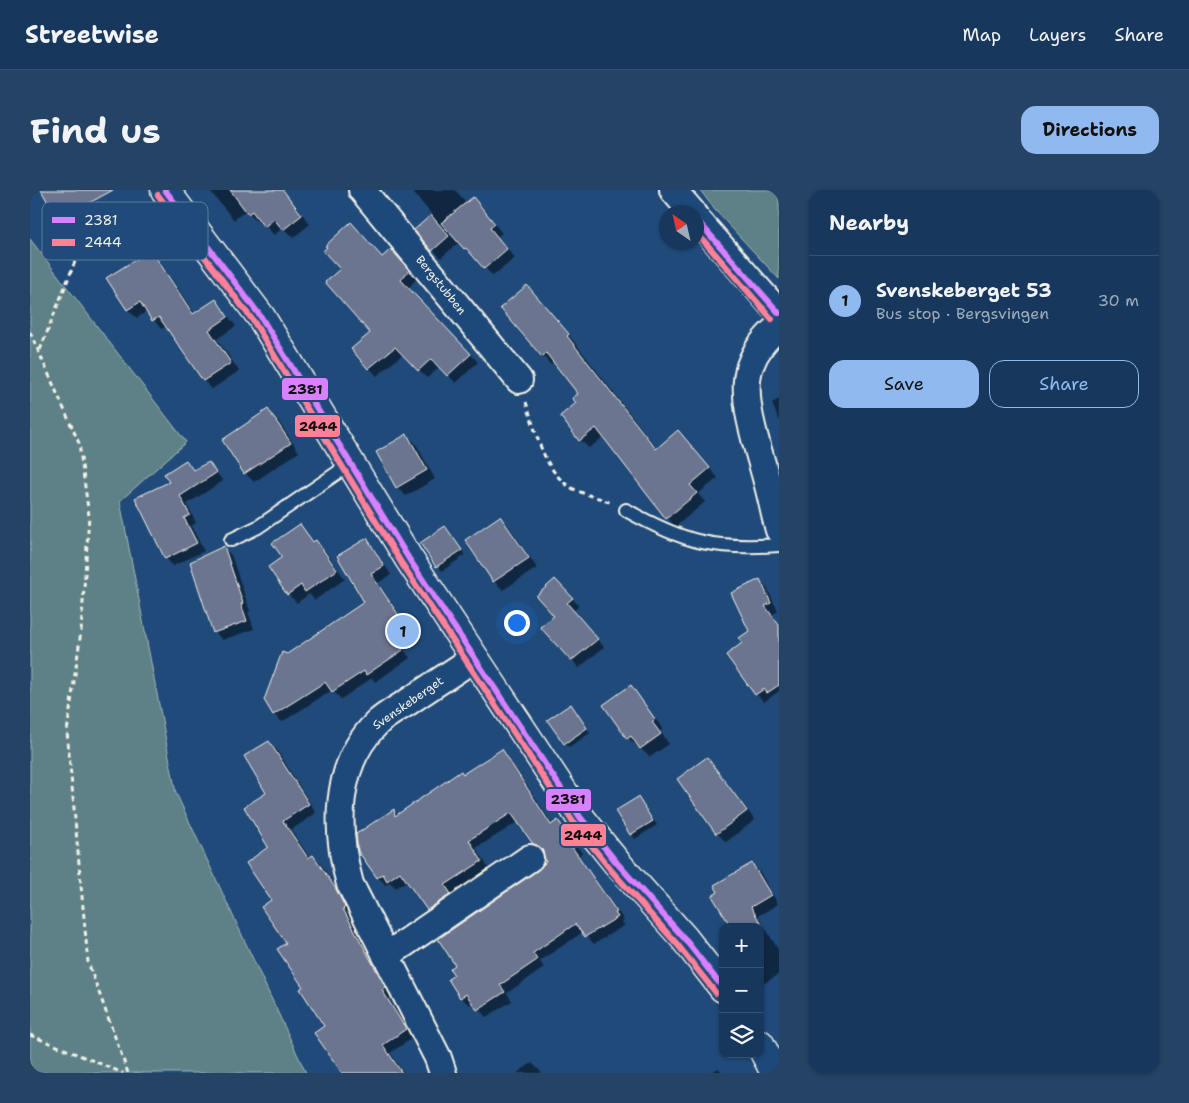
<!DOCTYPE html>
<meta charset="utf-8">
<style>
body{margin:0;font-family:"Shantell Sans",sans-serif;background:#244365;color:#f1f3f6}
.controls{position:absolute;right:15px;bottom:15px;display:grid;overflow:hidden;border-radius:10px;box-shadow:0 1px 4px #0004}
.controls button{width:45px;height:45px;display:grid;place-items:center;padding:0;border:0;border-bottom:1px solid #365272;background:#17385c;color:#f1f3f6;font:25px sans-serif}
.compass{position:absolute;left:629px;top:15px;width:45px;height:45px;border-radius:50%;background:#17385c;box-shadow:0 1px 4px #0004;rotate:326deg}
.you{position:absolute;left:486px;top:432px;width:18px;height:18px;margin:-12px;border:4px solid #fff;border-radius:50%;background:#1a73e8;box-shadow:0 0 0 8px #1a73e833}
.badge{display:grid;place-items:center;width:32px;height:32px;border-radius:50%;background:#90b9f0;color:#111;font-size:16px;font-weight:700}
.pin{position:absolute;translate:-50% -50%;border:2px solid #fff;box-shadow:0 1px 5px #0006}
.list{margin:0;padding:0;list-style:none}
h2{display:flex;justify-content:space-between;align-items:center;height:65px;margin:0;padding:0 20px;font-size:21px}
h2 small{font-size:16px;font-weight:400;color:#9eacbb}
.list li{display:grid;grid-template-columns:32px 1fr auto;gap:15px;align-items:center;box-sizing:border-box;height:90px;padding:0 20px;border-top:1px solid #365272}
.list b{display:block;font-size:19px;white-space:nowrap}
.list p{margin:0;font-size:16px;white-space:nowrap;color:#9eacbb}
.list em{font-size:16px;font-style:normal;color:#9eacbb}
.actions{display:flex;gap:10px;padding:15px 20px}
.actions a{flex:1;padding:11px 0;border:1px solid #90b9f0;border-radius:15px;text-align:center;font-size:18px;color:#90b9f0}
.actions .main{background:#90b9f0;color:#111}
.icon{flex:none;width:28px;height:28px;fill:none;stroke:currentColor;stroke-width:2;stroke-linecap:round;stroke-linejoin:round}
.map{position:relative;flex:none;width:749px;height:883px;overflow:hidden;border-radius:15px}
header{display:flex;align-items:center;gap:30px;box-sizing:border-box;height:70px;padding:0 25px;background:#17385c;border-bottom:1px solid #365272}
header strong{font-size:24px}
nav{display:flex;gap:28px;margin-inline-start:auto;font-size:18px}
.intro{display:flex;align-items:center;justify-content:space-between;box-sizing:border-box;height:120px;padding:0 30px}
h1{margin:0;font-size:35px}
.button{padding:12px 22px;border-radius:15px;background:#90b9f0;color:#111;font-size:18px;font-weight:700}
main{display:flex;gap:30px;padding:0 30px}
aside{flex:1;background:#17385c;border-radius:15px;box-shadow:0 1px 4px #0004}
.map>svg:first-child{display:block}
.green{fill:#5d8186;stroke:#a8b9b7}
.shadow{fill:#0007}
.building{fill:#6c748f;stroke:#f4f1e8}
.lines{fill:none;stroke-linecap:round;stroke-linejoin:round}
.lane-casing{stroke:#f4f1e8;stroke-width:16}
.street-casing{stroke:#f4f1e8;stroke-width:30}
.secondary-casing{stroke:#f4f1e8;stroke-width:31}
.path{stroke:#f4f1e8;stroke-width:3;stroke-dasharray:5 4;stroke-linecap:butt}
.lane{stroke:#1f4a7a;stroke-width:12}
.street{stroke:#1f4a7a;stroke-width:26}
.secondary{stroke:#1f4a7a;stroke-width:28}
.bus-1-casing{stroke:#1f4a7a;stroke-width:10}
.bus-2-casing{stroke:#1f4a7a;stroke-width:10}
.bus-1{stroke:#d880ff;stroke-width:6}
.bus-2{stroke:#ff8098;stroke-width:6}
.labels{text-anchor:middle;stroke-width:4;stroke-linejoin:round;paint-order:stroke}
.street-label{font-size:12px;fill:#f4f1e8;stroke:#1f4a7a}
.key{fill:#1f4a7a;stroke:#5f7c9b;stroke-width:1}
.key-label{font-size:14px;fill:#f4f1e8}
.line-badge{stroke:#1f4a7a;stroke-width:2}
.pale-badge-label{font-size:14px;text-anchor:middle;font-weight:bold;fill:#111}
</style>
<header>
<strong>Streetwise</strong>
<nav><a>Map</a><a>Layers</a><a>Share</a></nav>
</header>
<div class="intro"><h1>Find us</h1><a class="button">Directions</a></div>
<main>
<div class="map">
<svg width="749" height="883" viewBox="0 0 749 883">
<rect width="100%" height="100%" fill="#1f4a7a"/>
<filter id="ink" filterUnits="userSpaceOnUse"><feTurbulence type="fractalNoise" baseFrequency=".02" numOctaves="2"/><feDisplacementMap in="SourceGraphic" scale="10" xChannelSelector="R" yChannelSelector="G"/><feConvolveMatrix kernelMatrix="1 2 1 2 8 2 1 2 1" color-interpolation-filters="sRGB"/></filter>
<g filter="url(#ink)">
<!-- green -->
<g class="green">
<path d="M670,0h79v89l-64,-69z"/>
<path d="M0,49l156,203 -66,59 56,292 130,280h-276z"/>
</g>
<!-- shadow -->
<g class="shadow">
<path d="M13,0h46l10,19 -33,18 -7,-8z"/>
<path d="M179,0h74l27,34 -17,14 -10,-10 -9,7 -14,-15 -2,2 -12,-12 -12,10z"/>
<path d="M381,0h44l12,13 6,-5 29,35 -5,4 18,21 -22,18 -34,-34 -18,16 -25,-28 17,-14z"/>
<path d="M120,23l25,33 -18,12 38,56 20,-14 21,26 -19,13 22,32 -27,18 -8,-8 -37,-55 -6,3 -14,-18 -10,7 -9,-8 -20,-31 38,-25z"/>
<path d="M352,68l17,1 17,20 -8,10 70,73 -22,21 -16,-16 -13,11 -24,-24 -26,22 -24,-26 19,-17z"/>
<path d="M505,105l41,49 81,105 21,-18 40,47 -20,16 7,8 -30,25 -71,-90 -15,11 -9,-8 -1,-46 -25,-32 -3,3 -8,-9z"/>
<path d="M749,209v22l-7,-18z"/>
<path d="M238,220l9,9 22,33 -45,30 -9,-9z"/>
<path d="M377,245l9,9 19,35 -29,17 -9,-9z"/>
<path d="M156,272l9,9 14,-7 14,17 -36,23 9,19 -5,3 13,25 -31,15 -7,-8 5,-76z"/>
<path d="M470,328l9,9 28,41 -34,22 -9,-9z"/>
<path d="M270,335l14,18 2,-1 9,9 20,28 -30,21 -6,-6 -12,9 -9,-9 -5,-36z"/>
<path d="M415,337l20,28 -23,16 -20,-28z"/>
<path d="M337,350l7,8 17,27 -13,8 37,55 -13,9 8,11 -35,24 -3,-4 -31,21 -9,-9 -50,32 -8,-8 13,-58 79,-54z"/>
<path d="M193,357l8,8 19,56 -2,1 6,17 -32,11 -7,-8z"/>
<path d="M730,390l7,8 11,23 -6,4 7,9v67l-15,11 -8,-8 -12,-51 7,-12z"/>
<path d="M533,398l16,18 -6,5 31,36 -25,21 -7,-8 -17,-44z"/>
<path d="M601,497l32,42 -3,2 9,13 -19,13 -22,-19z"/>
<path d="M541,516l19,27 -21,14 -5,-4z"/>
<path d="M239,552l8,8 39,63 -25,17 19,28 3,-2 8,8 23,35 8,17 -1,1 42,79 -4,3 25,38 -24,16 14,20h-63l-25,-40 10,-7 -21,-39 -33,-87 -5,-106z"/>
<path d="M471,560l8,8 44,67 4,-3 25,31 -4,3 46,64 -2,2 3,3 -31,19 -11,-12 -43,29 4,7 -37,25 5,8 -26,16 -13,-15 -4,3 -8,-8 -5,-22 91,-113 -3,-9 -26,-31 -42,26 13,21 -37,24 6,9 -23,15 -27,-37 -12,8 -6,-6 -4,3 -8,-8 16,-66 4,4z"/>
<path d="M677,568l48,62 -29,22 -9,-9z"/>
<path d="M608,608l19,27 -22,14 -18,-27z"/>
<path d="M722,674l8,8 18,32 -20,12 21,35v23l-19,12v-59h-30l-16,-31z"/>
<path d="M502,873l10,10h-25z"/>
<path d="M688,878l5,5h-12z"/>
</g>
<!-- building -->
<g class="building">
<path d="M11,0h72l-55,30z"/>
<path d="M200,0h53l19,25 -19,15 -9,-11 -10,8 -12,-16 -4,3z"/>
<path d="M443,7l22,27 -5,4 17,21 -23,20 -18,-21 -2,1 -23,-26z"/>
<path d="M401,25l18,21 -17,15 -18,-21z"/>
<path d="M321,32l31,35 9,-8 18,21 -8,10 70,74 -24,22 -16,-17 -13,12 -23,-24 -27,22 -17,-20 19,-16 -45,-51 15,-13 -17,-18 4,-4 -2,-1z"/>
<path d="M121,60l42,64 23,-15 12,18 -19,13 22,33 -28,18 -44,-64 -7,4 -12,-19 -13,8 -21,-32z"/>
<path d="M497,95l42,49 -2,2 89,113 22,-19 32,38 -20,17 7,8 -31,26 -70,-91 -17,13 -19,-25 16,-13 -4,-5 6,-4 -32,-41 -4,4 -42,-49z"/>
<path d="M238,219l23,34 -47,31 -22,-34z"/>
<path d="M377,244l20,36 -31,18 -20,-36z"/>
<path d="M156,270l7,10 16,-8 7,11 -36,23 10,19 -6,3 13,25 -32,16 -30,-61 34,-16 -5,-8z"/>
<path d="M470,326l29,42 -36,24 -28,-42z"/>
<path d="M270,334l13,18 3,-2 21,30 -32,22 -4,-7 -14,10 -19,-28 14,-10 -10,-14z"/>
<path d="M415,336l17,24 -26,17 -16,-24z"/>
<path d="M337,348l17,28 -13,8 37,55 -13,9 8,12 -37,25 -2,-4 -32,21 -7,-10 -52,33 -9,-15 18,-48 5,2 77,-52 -27,-46z"/>
<path d="M194,356l19,57 -2,1 6,17 -34,12 -23,-71z"/>
<path d="M525,389l18,19 -6,5 31,36 -27,22 -31,-34 14,-11 -18,-20z"/>
<path d="M730,389l11,24 -6,3 14,19v60l-12,8 -3,-4 -9,6 -29,-40 16,-12 -3,-5 10,-7 -18,-38z"/>
<path d="M601,495l24,34 -3,3 9,12 -21,15 -9,-13 -4,3 -24,-34z"/>
<path d="M541,514l16,24 -23,16 -17,-24z"/>
<path d="M239,551l40,63 -26,17 25,37 5,-3 23,34 9,18 -2,2 43,79 -4,2 24,39 -23,16 19,28h-60l-28,-40 10,-7 -24,-37 3,-2 -26,-38 9,-6 -25,-36 10,-7 -25,-37 22,-16 -24,-40 22,-14 -22,-37z"/>
<path d="M472,559l49,76 7,-5 17,25 -3,2 45,65 -2,1 3,4 -33,20 -10,-13 -42,29 4,7 -37,25 5,7 -28,18 -11,-16 -6,4 -12,-19 6,-4 -4,-6 5,-4 -17,-26 100,-69 8,-8 -4,-13 -9,-5 -22,-31 -42,27 13,21 -37,24 6,9 -24,16 -27,-38 -13,9 -4,-7 -6,4 -19,-27 -2,-17 38,-25 1,7 66,-45 2,3z"/>
<path d="M677,567l40,54 -31,23 -39,-55z"/>
<path d="M608,607l15,24 -23,14 -15,-24z"/>
<path d="M722,673l19,32 -20,12 12,20h-32l-19,-31 6,-4 -4,-7z"/>
</g>
<g class="lines">
<!-- lane casing -->
<g class="lane-casing">
<g id="lane">
<path d="M596,320c57,32 87,40 153,35"/>
<path d="M201,350l27,-13 92,-63"/>
</g>
</g>
<!-- street casing -->
<g class="street-casing">
<g id="street">
<path d="M332,0l157,190"/>
<path d="M643,0l19,22"/>
<path d="M666,28l83,95"/>
<path d="M749,136c-13,12 -23,23 -29,40 -11,31 8,81 16,112 5,17 8,35 13,52"/>
<path d="M356,766l144,-98"/>
<path d="M413,883l-5,-15 -88,-174c-15,-54 -16,-118 26,-160 9,-9 21,-15 32,-22 22,-15 44,-29 66,-44"/>
</g>
</g>
<!-- secondary casing -->
<g class="secondary-casing">
<g id="secondary">
<path d="M135,0l96,127 148,242 171,258 37,46 67,75 39,50"/>
<path d="M730,854l15,29"/>
</g>
</g>
<!-- path -->
<g class="path">
<path d="M0,142l49,111 10,73 -8,115 -14,101 21,230 40,111"/>
<path d="M10,160l38,-96 67,-49"/>
<path d="M496,212c10,29 16,64 41,83 12,9 30,11 44,18"/>
<path d="M0,845l93,38"/>
</g>
<!-- lane -->
<use href="#lane" class="lane"/>
<!-- street -->
<use href="#street" class="street"/>
<!-- secondary -->
<use href="#secondary" class="secondary"/>
<!-- bus-1 casing -->
<g class="bus-1-casing">
<g id="bus-1">
<path d="M135,0l96,127 148,242 171,258 37,46 67,75 39,50"/>
<path d="M666,29l83,94"/>
</g>
</g>
<!-- bus-2 casing -->
<g class="bus-2-casing">
<g id="bus-2">
<path d="M128,5l96,127 148,242 171,258 37,47 67,75 39,49"/>
<path d="M666,42l76,87"/>
</g>
</g>
<!-- bus-1 -->
<use href="#bus-1" class="bus-1"/>
<!-- bus-2 -->
<use href="#bus-2" class="bus-2"/>
</g>
</g>
<g class="labels">
<!-- street labels -->
<g class="street-label">
<text transform="translate(411 95) rotate(51)" y="4">Bergstubben</text>
<text transform="translate(378 513) rotate(-35)" y="4">Svenskeberget</text>
</g>
</g>
<!-- legend -->
<rect x="12" y="12" width="166" height="58" rx="8" class="key"/>
<rect x="22" y="27" width="23" height="6" fill="#d880ff"/>
<rect x="22" y="49" width="23" height="7" fill="#ff8098"/>
<g class="key-label">
<text x="54" y="35">2381</text>
<text x="54" y="57">2444</text>
</g>
<g class="line-badge">
<rect x="251" y="187" width="48" height="24" rx="5" fill="#d880ff"/>
<rect x="264" y="224" width="47" height="24" rx="5" fill="#ff8098"/>
<rect x="515" y="598" width="47" height="24" rx="5" fill="#d880ff"/>
<rect x="530" y="633" width="47" height="24" rx="5" fill="#ff8098"/>
</g>
<g class="pale-badge-label">
<text x="275" y="204">2381</text>
<text x="288" y="241">2444</text>
<text x="538" y="614">2381</text>
<text x="553" y="650">2444</text>
</g>
</svg>
<div class="controls">
<button>+</button>
<button>−</button>
<button><svg class="icon" aria-label="layers" viewBox="0 0 24 24"><path d="M12 4l9 5-9 5-9-5zM3 14l9 5 9-5"/></svg></button>
</div>
<svg class="compass" viewBox="-18 -18 36 36"><path d="M0-13l5 13h-10z" fill="#e53935"/><path d="M0 13l5-13h-10z" fill="#9eacbb"/></svg>
<div class="you"></div>
<div class="pin badge" style="left:373px;top:441px">1</div>
</div>
<aside>
<h2>Nearby<small></small></h2>
<ul class="list">
<li><span class="badge">1</span><div><b>Svenskeberget 53</b><p>Bus stop · Bergsvingen</p></div><em>30 m</em></li>
</ul>
<div class="actions"><a class="main">Save</a><a>Share</a></div>
</aside>
</main>
